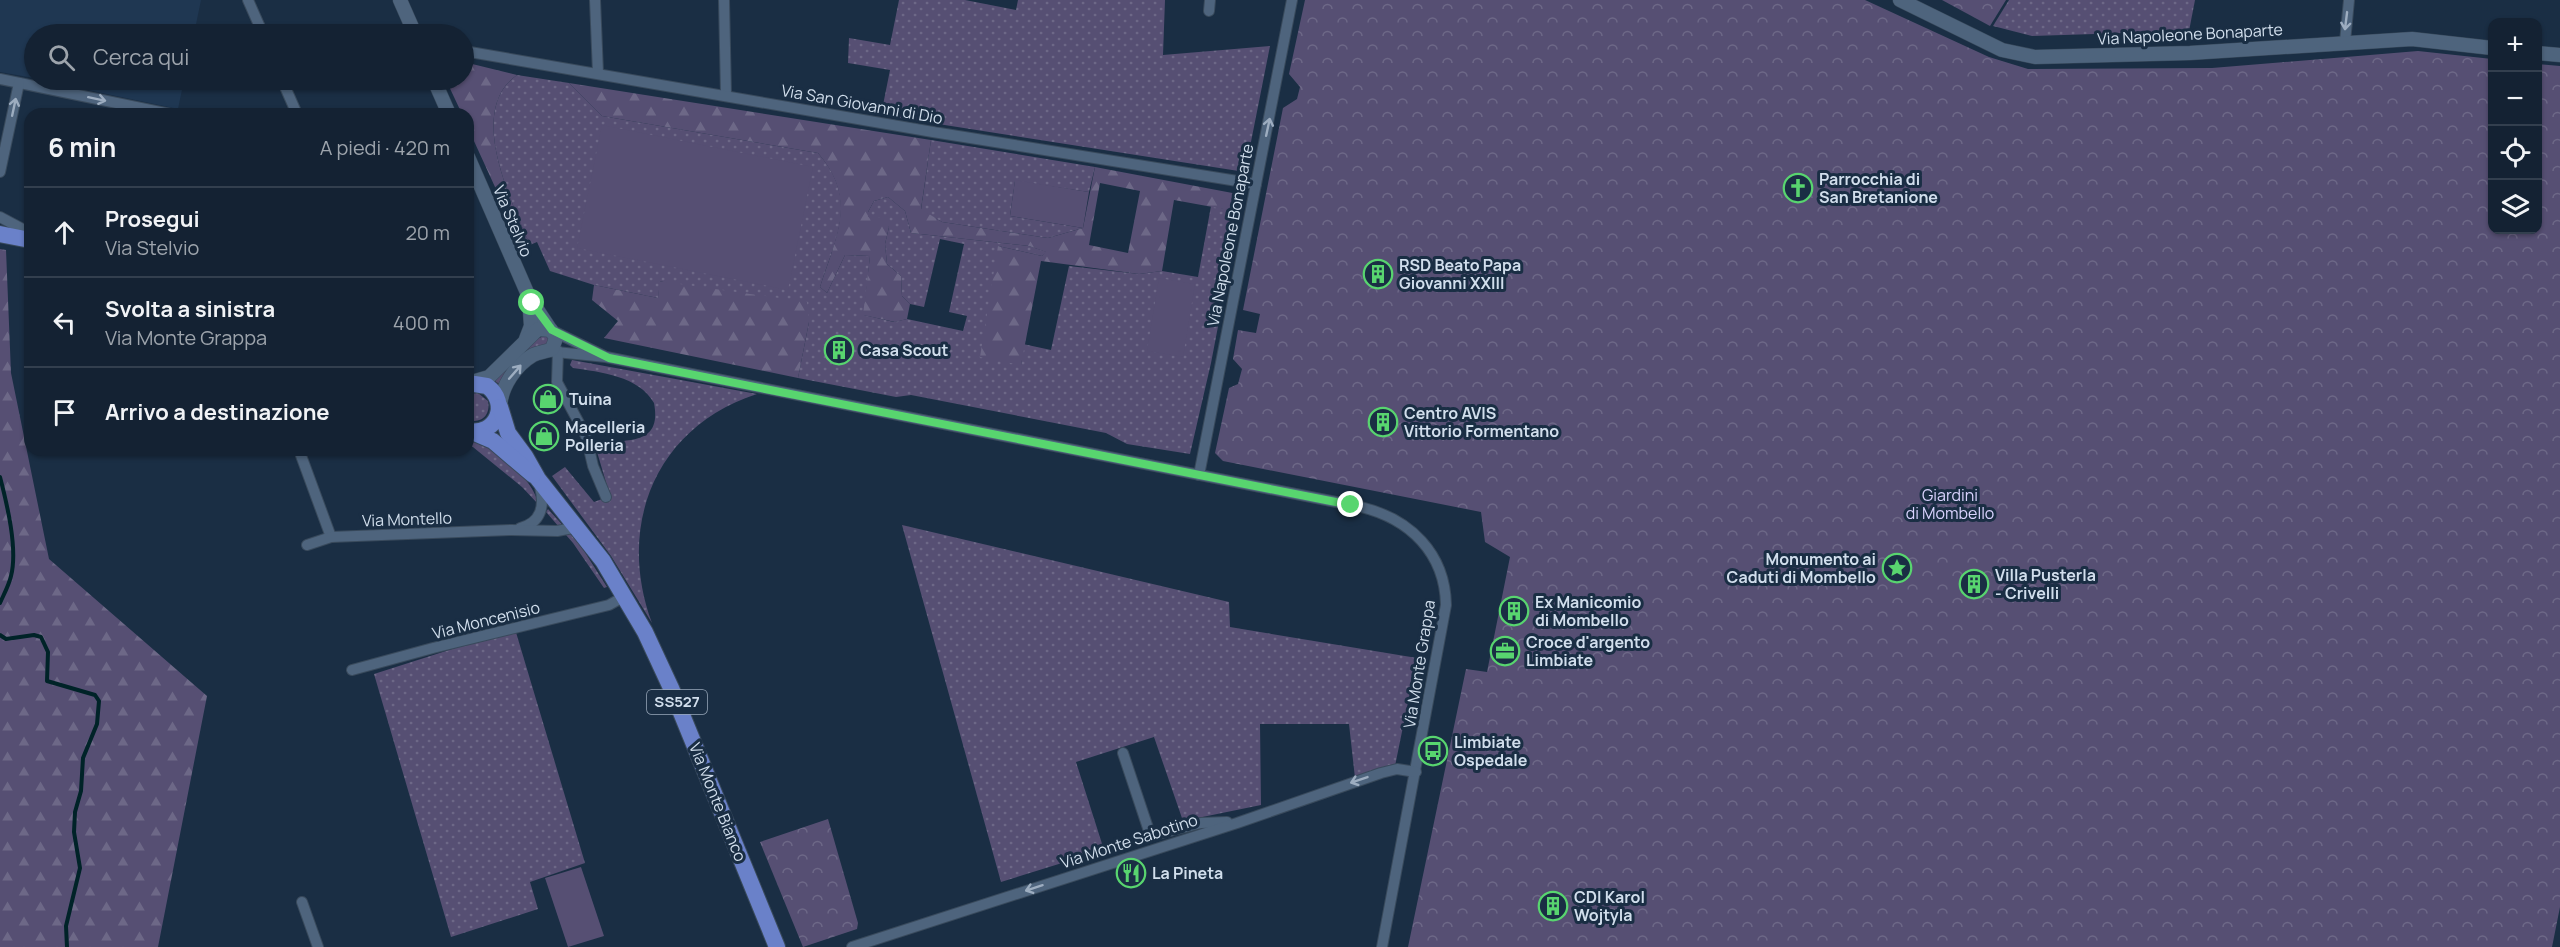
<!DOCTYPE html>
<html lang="it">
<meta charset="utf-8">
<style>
body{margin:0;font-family:Manrope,sans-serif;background:#212f3f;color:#f1f3f6}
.controls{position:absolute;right:18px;top:18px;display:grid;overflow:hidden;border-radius:12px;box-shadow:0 2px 4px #0004}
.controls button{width:54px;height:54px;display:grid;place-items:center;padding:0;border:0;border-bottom:2px solid #333f4e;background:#142233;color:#f1f3f6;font:30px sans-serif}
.stop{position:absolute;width:18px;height:18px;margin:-14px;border:4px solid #58d56f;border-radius:50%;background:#fff}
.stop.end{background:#58d56f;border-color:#fff;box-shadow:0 2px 6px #0008}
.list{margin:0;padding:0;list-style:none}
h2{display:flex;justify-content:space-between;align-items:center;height:78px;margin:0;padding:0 24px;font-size:26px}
h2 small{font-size:20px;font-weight:400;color:#9da4ac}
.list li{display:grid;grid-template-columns:39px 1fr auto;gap:18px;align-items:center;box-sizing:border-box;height:90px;padding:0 24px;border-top:2px solid #333f4e}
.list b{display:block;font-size:22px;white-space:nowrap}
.list p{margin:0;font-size:20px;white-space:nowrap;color:#9da4ac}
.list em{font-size:20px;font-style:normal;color:#9da4ac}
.icon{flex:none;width:33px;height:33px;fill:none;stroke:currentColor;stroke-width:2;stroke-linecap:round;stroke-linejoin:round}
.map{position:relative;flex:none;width:2560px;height:947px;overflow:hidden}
.search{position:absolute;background:#142233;box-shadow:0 2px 4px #0004;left:24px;top:24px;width:450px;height:66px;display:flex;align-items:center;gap:15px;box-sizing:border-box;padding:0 21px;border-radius:33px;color:#9da4ac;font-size:22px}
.panel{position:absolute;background:#142233;box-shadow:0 2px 4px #0004;left:24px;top:108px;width:450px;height:348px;border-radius:18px}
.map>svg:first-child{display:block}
.built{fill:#1f3752}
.grass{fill:url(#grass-dots)}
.forest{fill:url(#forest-firs);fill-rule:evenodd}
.park{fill:url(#park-crowns)}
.pitch{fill:#564f73}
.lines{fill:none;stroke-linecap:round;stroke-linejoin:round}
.stream{stroke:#002328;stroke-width:4}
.minor-casing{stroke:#394a5c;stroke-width:12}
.tertiary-casing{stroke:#394a5c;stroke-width:15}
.primary-casing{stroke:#394a5c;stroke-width:18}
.minor{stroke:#4e647d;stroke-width:10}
.tertiary{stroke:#4e647d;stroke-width:14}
.primary{stroke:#6a81c9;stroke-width:16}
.oneway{stroke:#9dadc0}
.route{stroke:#58d56f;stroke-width:8}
.labels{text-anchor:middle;stroke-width:6;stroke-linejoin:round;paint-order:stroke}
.shield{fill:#1a2e44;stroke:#9aa9ba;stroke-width:1.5}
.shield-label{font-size:15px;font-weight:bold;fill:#d1deec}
.street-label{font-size:16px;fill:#d1deec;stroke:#1a2e44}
.poi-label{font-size:16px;font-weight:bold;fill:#d1deec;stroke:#1a2e44;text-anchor:start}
.park-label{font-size:16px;fill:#dad3fe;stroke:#1a2e44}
</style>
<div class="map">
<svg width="2560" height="947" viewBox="0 0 2560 947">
<defs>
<pattern id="grass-dots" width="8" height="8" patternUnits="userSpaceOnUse" patternTransform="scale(1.5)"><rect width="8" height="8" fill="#564f73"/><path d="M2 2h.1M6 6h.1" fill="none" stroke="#6d6887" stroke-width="1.8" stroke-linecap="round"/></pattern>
<pattern id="forest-firs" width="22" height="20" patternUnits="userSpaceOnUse" patternTransform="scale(1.5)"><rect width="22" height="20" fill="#564f73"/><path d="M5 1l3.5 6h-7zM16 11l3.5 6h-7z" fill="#6d6887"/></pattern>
<pattern id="park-crowns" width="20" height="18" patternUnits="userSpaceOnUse" patternTransform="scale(1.5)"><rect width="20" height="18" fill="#564f73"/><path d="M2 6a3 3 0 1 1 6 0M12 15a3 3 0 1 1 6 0" fill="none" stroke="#6d6887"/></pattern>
</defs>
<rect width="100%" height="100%" fill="#1a2e44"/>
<!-- built -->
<g class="built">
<path d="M0,0h201l-7,34h-160v44l-34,-6z"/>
<path d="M40,80h144l-6,29z"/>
</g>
<!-- grass -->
<g class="grass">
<path d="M899,0h66l51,10 2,-10h147l-2,55 107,-9 -25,126 -364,-57 9,-45 -42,-7 1,-25 41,7z"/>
<path d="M2009,0h186l-6,31 -157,5 -39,-10z"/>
<path d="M517,75l52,8 33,33 216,37c41,47 18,83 2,134l7,6 18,-38 25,1 -6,59 30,7 13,-3 56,12 4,-15 -18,-4 15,-68 -24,-5 -16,68 -14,-3 -8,-8 -1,-20 -14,-12 -2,-20 4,-17 -21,-10v-5l6,-11 14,-4 17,14 6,22 118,13 18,6 -5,4 -44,-10 23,119 2,-21 28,6 18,-84 70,8 23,-3 36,6 13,-71 29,6 -29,151 -21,91 -63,-10 -21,-11 -195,-38 -15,2 -98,-19 11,-56 -149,-41 -2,17 -64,-13 -44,-14 -13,-29 -7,3c-19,-45 -64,-134 -13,-170z"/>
<path d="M931,140l164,27 -6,25 -74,-11 -5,35 73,12 -35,10 -106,-16 -21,-12z"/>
<path d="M548,334l4,8 -53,42 -4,-3 42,-42z"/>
<path d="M572,360l185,34c-102,33 -141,132 -105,229l-41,-67 -59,-80 13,-9 29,35 16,-6 -15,-51c25,-8 68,5 59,-42 -15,-27 -54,-31 -81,-35l-3,-3z"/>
<path d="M478,393l10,8c3,14 -7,23 -20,19v-26z"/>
<path d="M468,439c23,3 67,41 70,65l-16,-17 -54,-44z"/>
<path d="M548,509l31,34 28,44 -3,1 -31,-45 -27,-31z"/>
<path d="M902,525l327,77 1,25 187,31 -22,108 -40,12 -6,-54h-89l1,81 -78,16 -29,-84 -78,25 28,88 -103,32z"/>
<path d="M515,629l70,234 -55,19 8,27 -87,28 -77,-263z"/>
</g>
<!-- forest -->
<g class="forest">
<path d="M464,62l53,13c-51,36 -6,125 13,170l-7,3 -55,-120v-14h-6l-16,-34h18z"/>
<path d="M569,83l362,57 -10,69 21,13 106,16 35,-10 12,-61 148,28 -3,17 -66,-12 -12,71 -23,3 -98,-13 -20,104 -41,-8 18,-111 44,10 4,-4 -17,-6 -118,-13 -6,-22 -17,-14 -14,4 -6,11v5l15,1 6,9 -4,17 2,20 14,12 1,20 8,8 -3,15 -12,3 -32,-7 7,-59 -25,-1 -18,38 -7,-6c16,-50 38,-88 -2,-134l-216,-37zM1100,183l40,8 -12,62 -39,-8z"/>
<path d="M0,249l6,1 5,123 38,186 158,137 -49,251h-158z"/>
<path d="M659,281l148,21 2,20 -11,56 -194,-40 14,-17 -26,-21 2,-15 64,13z"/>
</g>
<!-- park -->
<g class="park">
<path d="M1305,0h560l124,57 39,12 184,-1 206,-17 74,8v171h46v-166l22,2v841l-8,40h-1144l58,-278 21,3 23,-115 -25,-15 -4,-30 -258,-51 -8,-8 14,-65 9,-4 4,-15 -9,-10 5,-29 18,3 4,-19 -17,-4 40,-202 14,-9 3,-12 -11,-13z"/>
<path d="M1942,0h64l-16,26z"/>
<path d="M828,819l30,104 -1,6 -54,18 -43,-105z"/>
</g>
<!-- pitch -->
<g class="pitch">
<path d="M602,125l211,42 -25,123 -211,-42z"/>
<path d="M1015,180l74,12 -6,36 -73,-12z"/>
<path d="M1159,278l36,6 -12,73 -36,-6z"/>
<path d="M581,867l23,69 -36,11 -23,-69z"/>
</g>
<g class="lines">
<!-- stream -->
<g class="stream">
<path d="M0,477c7,27 18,72 11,99 -2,9 -7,18 -11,27"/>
<path d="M0,635l6,4 28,-4 7,2 7,15 -1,29 48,14 4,6 -2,23 -14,34 -2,33 -6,21 -1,20 6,36 -14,58 1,21"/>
</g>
<!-- minor casing -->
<g class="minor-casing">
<g id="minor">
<path d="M248,0l15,34"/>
<path d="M595,0l3,73"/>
<path d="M724,0l2,95"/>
<path d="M1209,11l1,-11"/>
<path d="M2345,42l4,-42"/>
<path d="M464,51l469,81 323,52"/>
<path d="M0,79l170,35"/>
<path d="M282,80l15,34"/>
<path d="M0,172l19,-89"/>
<path d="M0,217l30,16"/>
<path d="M551,330l53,26"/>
<path d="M546,351l60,6 755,150c49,12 84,46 85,98l-64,342"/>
<path d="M558,351l-1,31 29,54 7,30 13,31"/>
<path d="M299,450l32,87"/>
<path d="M1199,475l93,-475"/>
<path d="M520,528c21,-5 25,-22 20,-41"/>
<path d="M307,545l24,-8 180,-7 46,1 21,-4"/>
<path d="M352,670l81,-22 176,-43 16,-9"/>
<path d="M1123,753l27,81h8l43,-11 26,-1"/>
<path d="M302,902l16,45"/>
<path d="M852,947l385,-124 144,-50 16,-4 19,3"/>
</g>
</g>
<!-- tertiary casing -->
<g class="tertiary-casing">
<g id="tertiary">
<path d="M400,0l15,34"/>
<path d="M1900,0l102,50 33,7 155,-4 222,-14 80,9"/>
<path d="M2538,53l22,2"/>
<path d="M434,80l15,34"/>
<path d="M468,157l61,140 27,41 -4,11c-6,3 -13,3 -19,6 -17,10 -32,31 -33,52"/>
<path d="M526,339l5,-13 -2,-29"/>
<path d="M472,382l17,-5 49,-48 13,1"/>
</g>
</g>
<!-- primary casing -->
<g class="primary-casing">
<g id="primary">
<path d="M0,234l30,6"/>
<path d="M468,383l19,3c23,17 10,50 -19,45"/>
<path d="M500,407l8,26 17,23 13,23 65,82 42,71 26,56 106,259"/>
<path d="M472,432l21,9 40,34"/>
</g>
</g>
<!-- minor -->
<use href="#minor" class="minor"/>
<!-- tertiary -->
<use href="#tertiary" class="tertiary"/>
<!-- primary -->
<use href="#primary" class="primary"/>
</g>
<!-- one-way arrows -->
<defs><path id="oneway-shaft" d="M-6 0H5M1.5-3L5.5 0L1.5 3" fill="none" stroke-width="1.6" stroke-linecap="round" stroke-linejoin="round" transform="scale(1.5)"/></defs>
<g class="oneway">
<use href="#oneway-shaft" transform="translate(2346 21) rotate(97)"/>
<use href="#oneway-shaft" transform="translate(97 99) rotate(12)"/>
<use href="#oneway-shaft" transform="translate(14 107) rotate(-78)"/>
<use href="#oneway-shaft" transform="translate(1268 127) rotate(-78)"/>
<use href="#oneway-shaft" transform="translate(515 372) rotate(-49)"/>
<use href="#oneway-shaft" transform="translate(1359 780) rotate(161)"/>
<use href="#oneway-shaft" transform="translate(1034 888) rotate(162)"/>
</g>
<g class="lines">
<!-- route -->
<path class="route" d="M532,303l20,27 57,28 742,147"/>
</g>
<!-- icons -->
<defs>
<g id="church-ring" transform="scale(1.5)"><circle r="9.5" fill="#1a2e44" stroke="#58d56f" stroke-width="1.5"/><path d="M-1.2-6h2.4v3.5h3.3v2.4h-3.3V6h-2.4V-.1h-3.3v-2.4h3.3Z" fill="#58d56f"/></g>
<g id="building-ring" transform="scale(1.5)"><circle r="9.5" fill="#1a2e44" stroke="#58d56f" stroke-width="1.5"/><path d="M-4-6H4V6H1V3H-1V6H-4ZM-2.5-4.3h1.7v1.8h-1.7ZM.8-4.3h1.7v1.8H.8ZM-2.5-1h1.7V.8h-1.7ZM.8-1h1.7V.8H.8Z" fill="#58d56f"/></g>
<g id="shop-ring" transform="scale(1.5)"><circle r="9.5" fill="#1a2e44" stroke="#58d56f" stroke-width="1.5"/><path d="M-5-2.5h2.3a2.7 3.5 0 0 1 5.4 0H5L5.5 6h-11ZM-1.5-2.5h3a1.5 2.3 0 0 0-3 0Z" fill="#58d56f"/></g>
<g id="sight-ring" transform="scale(1.5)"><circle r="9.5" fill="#1a2e44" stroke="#58d56f" stroke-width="1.5"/><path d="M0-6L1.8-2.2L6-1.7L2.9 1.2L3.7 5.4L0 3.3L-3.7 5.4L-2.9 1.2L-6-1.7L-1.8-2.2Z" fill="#58d56f"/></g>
<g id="office-ring" transform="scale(1.5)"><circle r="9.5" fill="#1a2e44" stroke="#58d56f" stroke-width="1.5"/><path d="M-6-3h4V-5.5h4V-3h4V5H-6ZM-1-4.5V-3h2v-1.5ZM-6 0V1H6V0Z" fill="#58d56f"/></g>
<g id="bus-ring" transform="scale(1.5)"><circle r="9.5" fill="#1a2e44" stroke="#58d56f" stroke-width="1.5"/><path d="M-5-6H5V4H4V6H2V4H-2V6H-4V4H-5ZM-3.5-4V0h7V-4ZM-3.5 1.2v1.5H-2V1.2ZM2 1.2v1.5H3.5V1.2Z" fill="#58d56f"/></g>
<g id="restaurant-ring" transform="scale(1.5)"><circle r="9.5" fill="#1a2e44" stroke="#58d56f" stroke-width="1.5"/><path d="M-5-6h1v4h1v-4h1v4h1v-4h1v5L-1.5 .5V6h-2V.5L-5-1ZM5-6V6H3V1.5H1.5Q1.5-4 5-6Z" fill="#58d56f"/></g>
</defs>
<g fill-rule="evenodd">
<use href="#church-ring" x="1798" y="188"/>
<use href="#building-ring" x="1378" y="274"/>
<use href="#building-ring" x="839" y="350"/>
<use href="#shop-ring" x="548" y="399"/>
<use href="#building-ring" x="1383" y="422"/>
<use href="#shop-ring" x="544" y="436"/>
<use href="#sight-ring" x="1897" y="568"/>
<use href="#building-ring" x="1974" y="584"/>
<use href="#building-ring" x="1514" y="611"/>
<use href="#office-ring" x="1505" y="651"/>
<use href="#bus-ring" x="1433" y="751"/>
<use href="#restaurant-ring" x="1131" y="873"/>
<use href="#building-ring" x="1553" y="906"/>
</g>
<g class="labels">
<!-- shield labels -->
<rect class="shield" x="647" y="690" width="60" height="24" rx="4.5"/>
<g class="shield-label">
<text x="677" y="707">SS527</text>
</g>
<!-- street labels -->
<g class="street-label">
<text transform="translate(2190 34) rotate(-3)" y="6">Via Napoleone Bonaparte</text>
<text transform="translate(862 104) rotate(10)" y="6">Via San Giovanni di Dio</text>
<text transform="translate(513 221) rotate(67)" y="6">Via Stelvio</text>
<text transform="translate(1230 235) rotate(-79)" y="6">Via Napoleone Bonaparte</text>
<text transform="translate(407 519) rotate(-2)" y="6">Via Montello</text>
<text transform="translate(486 620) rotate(-14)" y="6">Via Moncenisio</text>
<text transform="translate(1419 664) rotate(-81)" y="6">Via Monte Grappa</text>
<text transform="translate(718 802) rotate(68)" y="6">Via Monte Bianco</text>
<text transform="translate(1129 841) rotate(-18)" y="6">Via Monte Sabotino</text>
</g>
<!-- poi labels -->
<g class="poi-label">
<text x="1819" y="185">Parrocchia di<tspan x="1819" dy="18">San Bretanione</tspan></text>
<text x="1399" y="271">RSD Beato Papa<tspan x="1399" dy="18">Giovanni XXIII</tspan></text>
<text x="860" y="356">Casa Scout</text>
<text x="569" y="405">Tuina</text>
<text x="1404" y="419">Centro AVIS<tspan x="1404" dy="18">Vittorio Formentano</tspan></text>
<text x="565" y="433">Macelleria<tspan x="565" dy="18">Polleria</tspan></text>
<text x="1876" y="565" text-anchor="end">Monumento ai<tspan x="1876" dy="18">Caduti di Mombello</tspan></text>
<text x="1995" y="581">Villa Pusterla<tspan x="1995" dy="18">- Crivelli</tspan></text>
<text x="1535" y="608">Ex Manicomio<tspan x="1535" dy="18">di Mombello</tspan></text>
<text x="1526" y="648">Croce d'argento<tspan x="1526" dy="18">Limbiate</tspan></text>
<text x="1454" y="748">Limbiate<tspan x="1454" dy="18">Ospedale</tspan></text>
<text x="1152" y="879">La Pineta</text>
<text x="1574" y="903">CDI Karol<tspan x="1574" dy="18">Wojtyla</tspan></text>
</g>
<!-- park labels -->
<g class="park-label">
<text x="1950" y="501">Giardini<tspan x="1950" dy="18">di Mombello</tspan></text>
</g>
</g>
</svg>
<div class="controls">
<button>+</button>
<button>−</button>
<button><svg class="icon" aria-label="locate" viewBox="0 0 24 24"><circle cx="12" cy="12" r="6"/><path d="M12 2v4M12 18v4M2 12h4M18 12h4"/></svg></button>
<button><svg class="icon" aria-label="layers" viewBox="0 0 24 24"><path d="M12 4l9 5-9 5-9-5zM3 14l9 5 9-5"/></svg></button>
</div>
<div class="stop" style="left:532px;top:303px"></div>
<div class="stop end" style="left:1351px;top:505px"></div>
<div class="search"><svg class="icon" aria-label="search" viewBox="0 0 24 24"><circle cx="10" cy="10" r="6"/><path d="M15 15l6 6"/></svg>Cerca qui</div>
<section class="panel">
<h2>6 min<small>A piedi · 420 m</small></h2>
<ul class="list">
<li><svg class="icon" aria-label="ahead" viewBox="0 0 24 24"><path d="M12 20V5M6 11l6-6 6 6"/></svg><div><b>Prosegui</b><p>Via Stelvio</p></div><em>20 m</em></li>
<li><svg class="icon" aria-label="left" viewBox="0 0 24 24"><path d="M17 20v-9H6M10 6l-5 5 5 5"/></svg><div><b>Svolta a sinistra</b><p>Via Monte Grappa</p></div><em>400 m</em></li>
<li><svg class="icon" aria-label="arrive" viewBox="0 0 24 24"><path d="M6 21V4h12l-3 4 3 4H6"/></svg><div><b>Arrivo a destinazione</b></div></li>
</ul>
</section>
</div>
